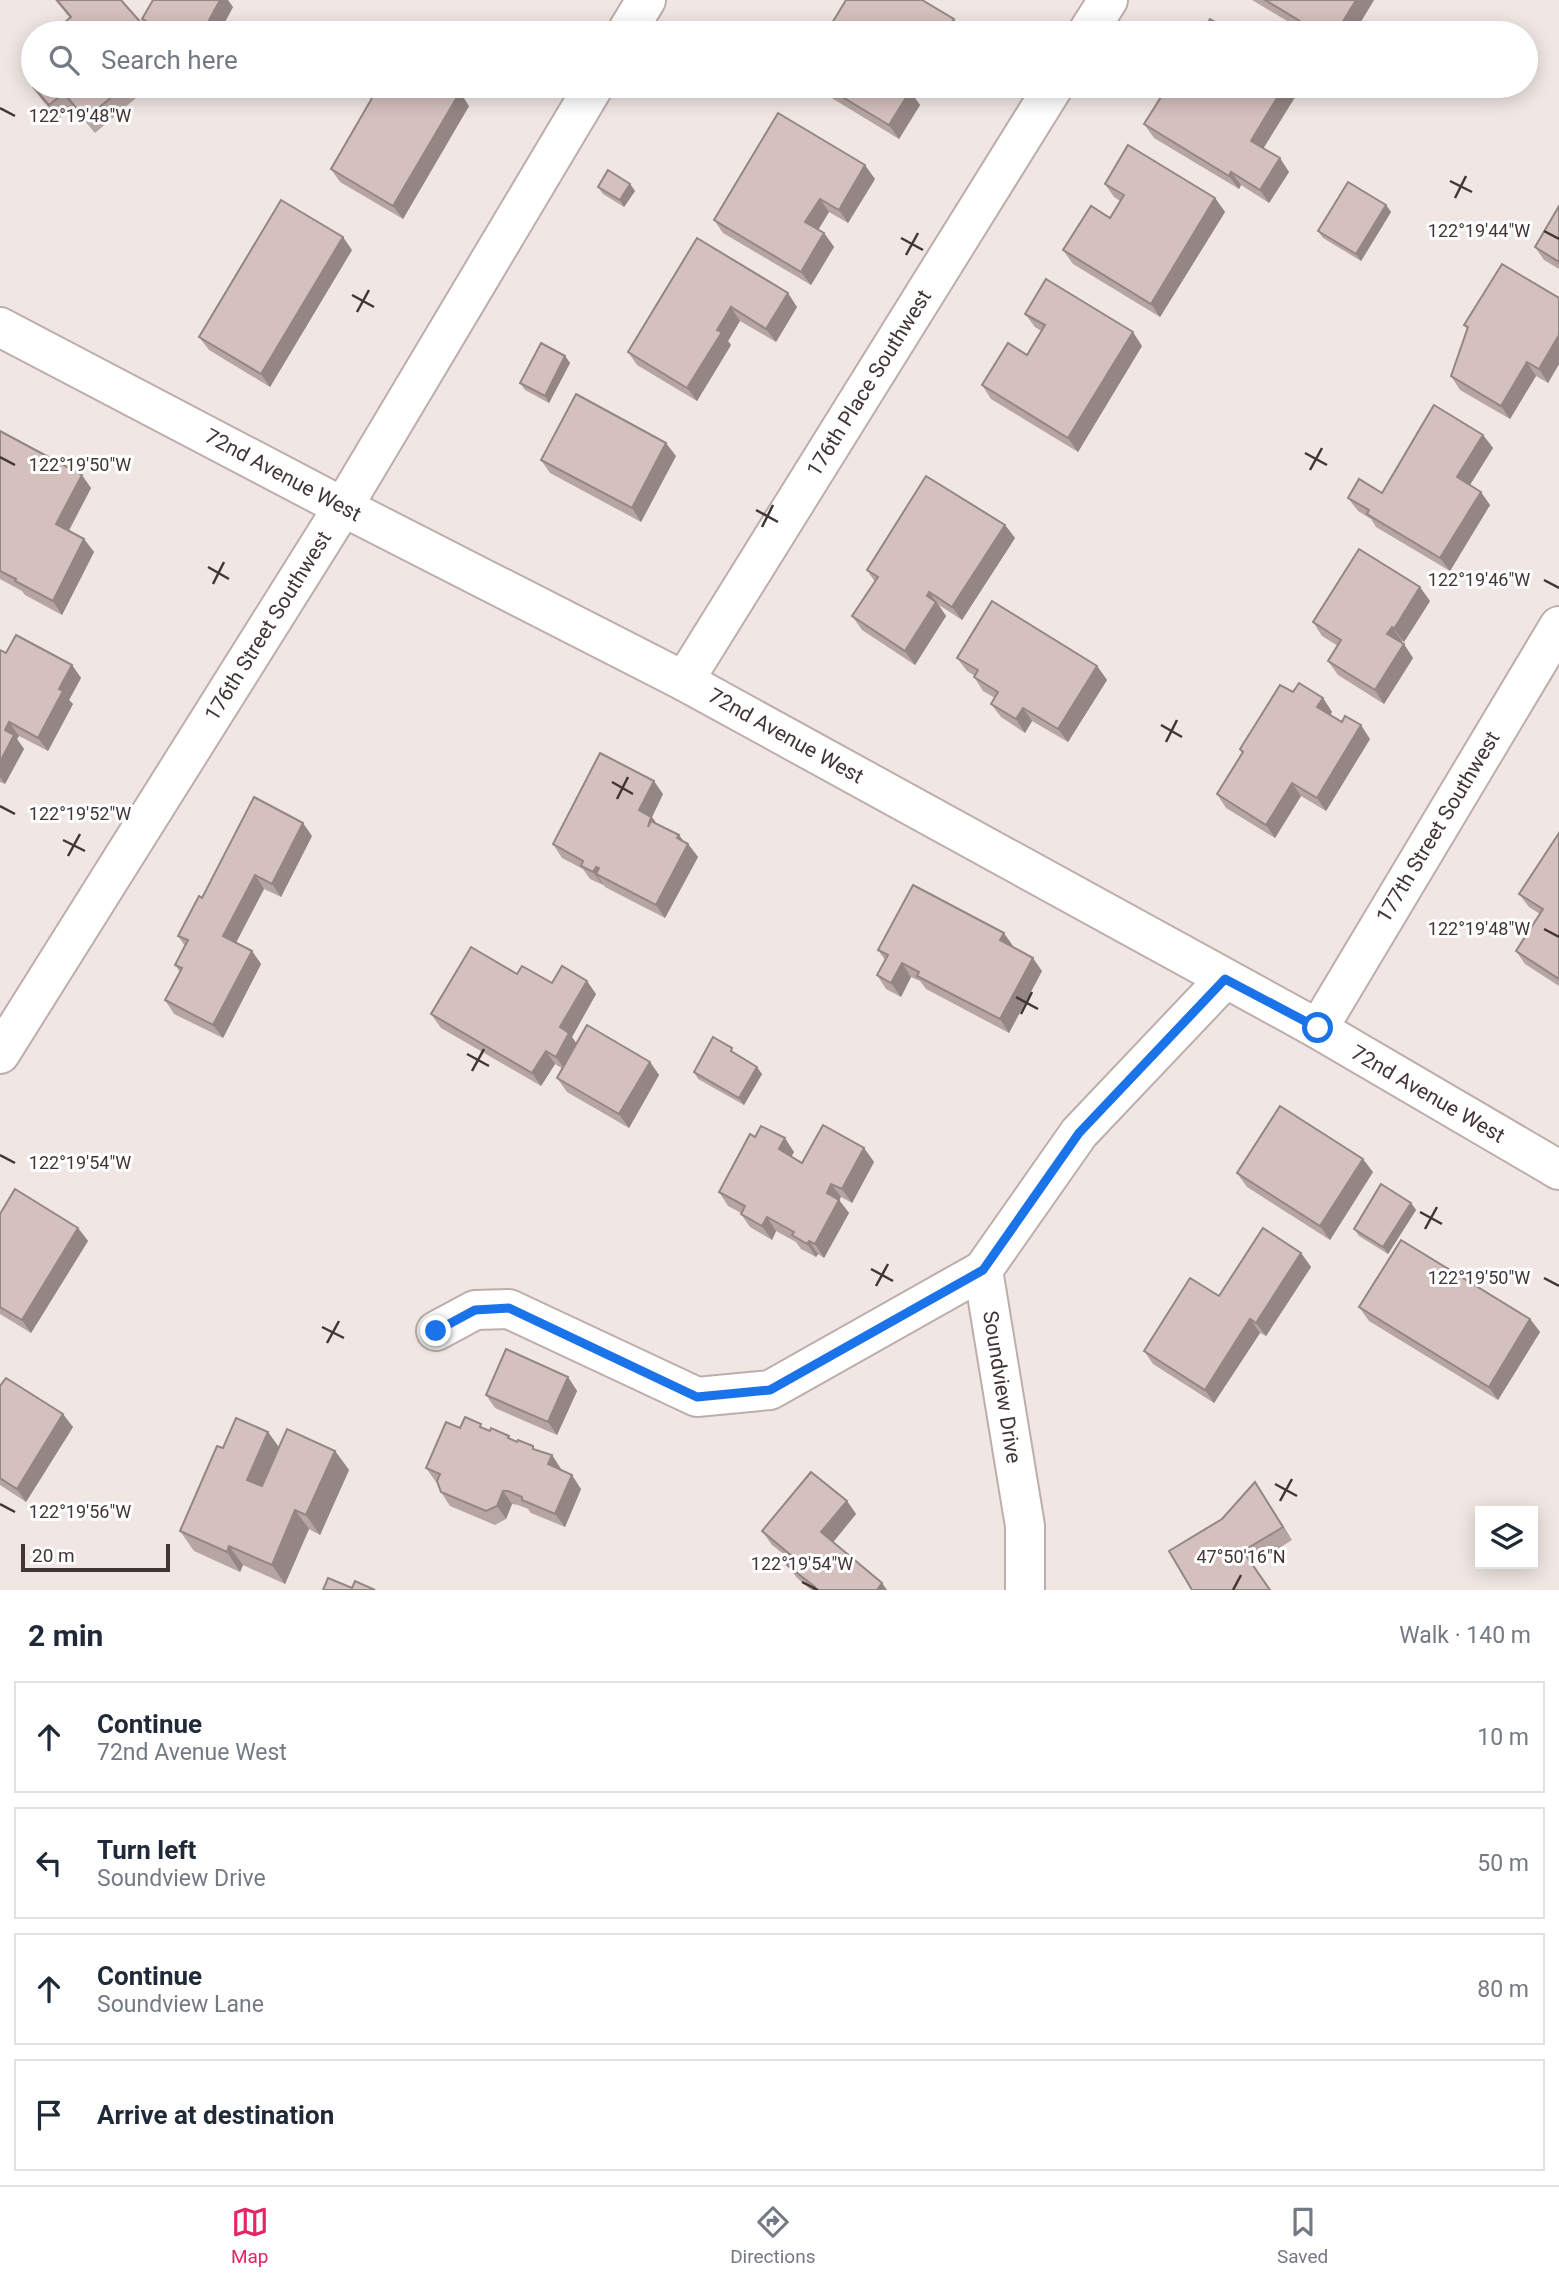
<!DOCTYPE html>
<meta charset="utf-8">
<style>
body{margin:0;font-family:Roboto,sans-serif;background:#f6f6f7;color:#1f2937}
.controls{position:absolute;right:21px;bottom:21px;display:grid;overflow:hidden;border-radius:0px;box-shadow:0 4px 18px #0003}
.controls button{width:63px;height:63px;display:grid;place-items:center;padding:0;border:0;border-bottom:2px solid #e0e1e3;background:#fff;color:#1f2937;font:35px sans-serif}
.scale{position:absolute;left:21px;bottom:18px;width:149px;box-sizing:border-box;padding-left:7px;border:4px solid #423634;border-top:0;font-size:19px;line-height:24px;white-space:nowrap;color:#423634;-webkit-text-stroke:5px #fff;paint-order:stroke}
.stop{position:absolute;width:21px;height:21px;margin:-16px;border:5px solid #1a73e8;border-radius:50%;background:#fff}
.stop.end{background:#1a73e8;border-color:#fff;box-shadow:0 2px 7px #0008}
.list{margin:0;padding:0;list-style:none}
h2{display:flex;justify-content:space-between;align-items:center;height:91px;margin:0;padding:0 28px;font-size:30px}
h2 small{font-size:23px;font-weight:400;color:#747a83}
.list li{display:grid;grid-template-columns:46px 1fr auto;gap:21px;align-items:center;box-sizing:border-box;height:112px;margin:0 14px 14px;padding:0 14px;border:2px solid #e0e1e3;border-radius:0px}
.list b{display:block;font-size:26px;white-space:nowrap}
.list p{margin:0;font-size:23px;white-space:nowrap;color:#747a83}
.list em{font-size:23px;font-style:normal;color:#747a83}
.icon{flex:none;width:38px;height:38px;fill:none;stroke:currentColor;stroke-width:2;stroke-linecap:round;stroke-linejoin:round}
.map{position:relative;flex:none;width:1559px;height:1590px;overflow:hidden}
.search{position:absolute;background:#fff;box-shadow:0 4px 18px #0003;left:21px;right:21px;top:21px;height:77px;display:flex;align-items:center;gap:18px;box-sizing:border-box;padding:0 24px;border-radius:38px;color:#747a83;font-size:26px}
.sheet{height:595px;background:#fff}
nav{display:flex;justify-content:space-around;align-items:center;box-sizing:border-box;height:98px;border-top:2px solid #e0e1e3;background:#fff;font-size:19px;color:#747a83}
nav a{display:grid;justify-items:center;gap:4px}
nav .on{color:#e62563}
.map>svg:first-child{display:block}
.lines{fill:none;stroke-linecap:round;stroke-linejoin:round}
.minor-casing{stroke:#beaeab;stroke-width:42}
.minor{stroke:#fff;stroke-width:38}
.wall{fill:#b6a5a3}
.shaded-wall{fill:#948684}
.building{fill:#d4c0bd;stroke:#948684;stroke-width:2}
.route{stroke:#1a73e8;stroke-width:9}
.ticks{fill:none;stroke:#423634;stroke-width:2.5}
.labels{text-anchor:middle;stroke-width:6;stroke-linejoin:round;paint-order:stroke}
.street-label{font-size:21px;fill:#423634;stroke:#fff}
.ticks-label{font-size:18px;text-anchor:middle;fill:#423634;stroke:#fff;stroke-width:6;stroke-linejoin:round;paint-order:stroke}
</style>
<div class="map">
<svg width="1559" height="1590" viewBox="0 0 1559 1590">
<rect width="100%" height="100%" fill="#f0e7e4"/>
<g class="lines">
<!-- minor casing -->
<g class="minor-casing">
<g id="minor">
<path d="M626,33l20,-33"/>
<path d="M1087,33l21,-33"/>
<path d="M0,327l343,180 341,174 634,348 241,141"/>
<path d="M684,681l370,-595"/>
<path d="M1318,1029l241,-403"/>
<path d="M0,1054l343,-547 251,-421"/>
<path d="M436,1331l39,-21 34,-1 188,88 73,-7 213,-120"/>
<path d="M1025,1590v-64l-42,-256 96,-137 146,-154"/>
</g>
</g>
<!-- minor -->
<use href="#minor" class="minor"/>
</g>
<!-- wall -->
<g class="wall">
<path d="M55,0h66l-62,32 11,-14z"/>
<path d="M1252,0h122l-20,33h-47z"/>
<path d="M233,7l-14,26h-66l-11,-14z"/>
<path d="M34,86h116l-55,47 -22,-26 -15,12 -16,-19 -9,-13z"/>
<path d="M812,86h91v1l7,4 10,14 -21,34z"/>
<path d="M469,106l-66,113 -63,-37 -9,-13z"/>
<path d="M1144,124l120,24 25,24 -20,31 -28,-18 -2,4 -85,-51z"/>
<path d="M875,179l-27,44 -19,-11 -11,18 6,3 10,14 -23,38 -88,-52 -9,-13z"/>
<path d="M630,184l5,7 -11,16 -21,-13 -5,-7z"/>
<path d="M1105,184l110,14 10,14 -65,105 -87,-53 -10,-14 47,-32 10,-17 -6,-4z"/>
<path d="M1386,205l5,7 -30,49 -38,-23 -5,-7z"/>
<path d="M1559,206v63l-15,-9 -9,-13z"/>
<path d="M697,238l100,69 -21,35 -36,-21 -12,20 3,4 -34,56 -60,-36 -9,-13z"/>
<path d="M352,250l-82,137 -61,-37 -10,-13z"/>
<path d="M1559,298v66l-11,19 -12,-7 -26,43 -50,-29 -9,-14 16,-47 -3,-4z"/>
<path d="M1025,314l117,32 -64,106 -87,-53 -9,-14 45,-30 14,-24 -6,-4z"/>
<path d="M565,356l5,7 -21,40 -24,-13 -5,-7z"/>
<path d="M0,431l91,57 -22,43 15,8 10,13 -32,63 -37,-20 -3,-4 -22,-12z"/>
<path d="M1483,435l10,13 -23,37 20,20 -40,66 -74,-44 -5,-8 -13,-8 -10,-13 34,-5z"/>
<path d="M676,456l-35,66 -91,-49 -9,-13z"/>
<path d="M1005,525l10,13 -53,82 -23,-15 7,11 -31,49 -53,-35 -10,-14 23,-34 -8,-12z"/>
<path d="M1430,601l-26,41 -2,-1 -1,1 12,16 -29,46 -46,-29 -10,-14 10,-15 -16,-10 -9,-14z"/>
<path d="M0,650l6,3 66,12 9,13 -12,22 4,4 -25,47 -29,-15 -2,3 7,10 -19,35 -5,-2z"/>
<path d="M957,658l140,8 10,14 -39,62 -36,-21 -7,12 -24,-16 -10,-13 4,-6 -12,-7 -9,-14 1,-1 -8,-5z"/>
<path d="M1293,692l30,6 9,14 -2,3 40,24 -44,72 -25,-15 -26,42 -49,-30 -9,-14 25,-41 -2,-4z"/>
<path d="M663,794l-11,23 4,6 23,12 4,6 5,3 10,13 -33,61 -60,-31 -2,-3v1l-13,-6 -7,-10 -21,-11 -9,-14z"/>
<path d="M1559,833v153l-34,-22 -9,-13 24,-37 -11,-7 -10,-13z"/>
<path d="M312,836l-31,61 -17,-8 -28,54 16,8 9,13 -38,74 -49,-24 -9,-14 15,-28 -5,-7 10,-19 -7,-10 24,-38z"/>
<path d="M1013,946l29,25 -33,62 -83,-44 -6,-8 -9,-4 -10,20 -15,-8 -9,-14 8,-15 -7,-10z"/>
<path d="M517,974l79,20 -24,43 5,7 73,18 9,13 -30,53 -62,-36 -10,-14 6,-9 -8,-5 -14,22 -100,-58 -10,-14z"/>
<path d="M737,1055l25,19 -18,31 -46,-26 -4,-7z"/>
<path d="M755,1137l39,15 -3,5 11,6 62,-15 10,14 -22,41 -11,-6 -2,3 10,13 -25,45 -6,-4 -2,3 -15,-8 -5,-7 -20,-11 -4,9 -22,-13 -9,-13v-1l-13,-7 -9,-14z"/>
<path d="M1373,1172l-43,68 -83,-53 -10,-14z"/>
<path d="M1411,1203l5,7 -28,44 -29,-18 -5,-7z"/>
<path d="M0,1214l78,14 10,13 -57,92 -31,-19z"/>
<path d="M1301,1253l10,14 -45,69 -6,-3 -46,70 -61,-39 -9,-13 75,-55z"/>
<path d="M1359,1307l171,12 10,13 -42,68 -129,-79z"/>
<path d="M568,1377l9,14 -20,44 -62,-27 -9,-13z"/>
<path d="M0,1386l73,41 -47,75 -26,-17z"/>
<path d="M460,1428h24l52,22 16,5 9,14 -1,1 21,19 -16,38 -34,-14 -3,-4 -10,-4 -6,-1 -6,15 -11,6 -45,-19 -9,-14 -3,-9 -2,-1 -10,-14z"/>
<path d="M268,1432l11,15 56,4 14,19 -29,65 -11,-6 -24,55 -42,-19 -3,7 -46,-21 -14,-20 43,-83z"/>
<path d="M1264,1496l28,44 -39,25 -61,25z"/>
<path d="M847,1501l9,13 -23,28 49,41 5,7h-76l-14,-12 -10,-13 4,-5 -19,-15 -10,-14z"/>
</g>
<!-- shaded-wall -->
<g class="shaded-wall">
<path d="M220,0h8l5,7 -14,26h-17z"/>
<path d="M1356,0h18l-20,33h-18z"/>
<path d="M954,19l9,14h-18z"/>
<path d="M1284,86h18l-42,68 -9,-13z"/>
<path d="M910,91l10,14 -21,34 -10,-14z"/>
<path d="M460,92l9,14 -66,113 -10,-13z"/>
<path d="M1280,158l9,14 -20,31 -9,-13z"/>
<path d="M865,165l10,14 -27,44 -9,-13z"/>
<path d="M1231,172l10,13 -2,4 -10,-13z"/>
<path d="M630,184l5,7 -11,16 -4,-7z"/>
<path d="M1215,198l10,14 -65,105 -9,-13z"/>
<path d="M820,199l9,13 -14,23 -10,-13z"/>
<path d="M1386,205l5,7 -30,49 -5,-7z"/>
<path d="M824,233l10,14 -23,38 -10,-13z"/>
<path d="M343,237l9,13 -82,137 -9,-13z"/>
<path d="M788,293l9,14 -21,35 -10,-13z"/>
<path d="M731,307l9,14 -12,20 3,4 -34,56 -10,-13 30,-58z"/>
<path d="M1133,332l9,14 -64,106 -10,-14z"/>
<path d="M1559,335v29l-11,19 -9,-14z"/>
<path d="M565,356l5,7 -21,40 -4,-7z"/>
<path d="M1527,362l9,14 -26,43 -9,-13z"/>
<path d="M1483,435l10,13 -27,43 -9,-14z"/>
<path d="M666,443l10,13 -35,66 -9,-14z"/>
<path d="M82,475l9,13 -26,49 -9,-13z"/>
<path d="M1481,492l9,13 -40,66 -10,-13z"/>
<path d="M1005,525l10,13 -53,82 -10,-13z"/>
<path d="M84,539l10,13 -32,63 -9,-14z"/>
<path d="M1420,587l10,14 -26,41 -10,-13z"/>
<path d="M929,592l17,24 -31,49 -10,-14z"/>
<path d="M1392,627l10,14 -5,7 -10,-14z"/>
<path d="M1404,644l9,14 -29,46 -9,-14z"/>
<path d="M72,665l9,13 -12,22 4,4 -25,47 -10,-13 21,-49z"/>
<path d="M1097,666l10,14 -39,62 -10,-13z"/>
<path d="M1323,698l9,14 -6,9 -9,-14z"/>
<path d="M1023,708l9,13 -7,12 -9,-14z"/>
<path d="M9,722l10,14 -2,3 7,10 -19,35 -5,-7v-15l5,-32z"/>
<path d="M1361,725l9,14 -44,72 -9,-13z"/>
<path d="M654,781l9,13 -11,23 9,13 -22,-20z"/>
<path d="M1292,783l9,13 -26,42 -9,-13z"/>
<path d="M303,823l9,13 -31,61 -9,-13z"/>
<path d="M679,835l8,11 1,-2 10,13 -33,61 -9,-13z"/>
<path d="M596,867l7,11 -7,-4 7,10v1l-10,-13z"/>
<path d="M255,875l9,14 -32,61 -9,-14z"/>
<path d="M1004,933l9,13 -4,8 -9,-14z"/>
<path d="M252,951l9,13 -38,74 -10,-13z"/>
<path d="M1033,958l9,13 -33,62 -9,-14z"/>
<path d="M902,963l9,14 -10,20 -10,-14z"/>
<path d="M587,981l9,13 -24,43 6,9 -13,24 -9,-13 4,-30z"/>
<path d="M546,1051l9,13 -14,22 -9,-13z"/>
<path d="M650,1062l9,13 -30,53 -10,-14z"/>
<path d="M757,1067l5,7 -18,31 -5,-7z"/>
<path d="M785,1138l9,14 -6,11 -9,-14z"/>
<path d="M864,1148l10,14 -22,41 -10,-14z"/>
<path d="M1363,1159l10,13 -43,68 -10,-14z"/>
<path d="M831,1184l10,13 -5,9 -9,-13z"/>
<path d="M839,1200l10,13 -25,45 -9,-14z"/>
<path d="M1411,1203l5,7 -28,44 -5,-7z"/>
<path d="M767,1217l9,14 -4,9 -10,-14z"/>
<path d="M78,1228l10,13 -57,92 -9,-13z"/>
<path d="M809,1241l9,13 -2,3 -9,-13z"/>
<path d="M1301,1253l10,14 -45,69 -10,-13z"/>
<path d="M1250,1319l10,14 -46,70 -9,-13z"/>
<path d="M1530,1319l10,13 -42,68 -9,-13z"/>
<path d="M568,1377l9,14 -20,44 -9,-13z"/>
<path d="M63,1414l10,13 -47,75 -9,-13z"/>
<path d="M268,1432l14,20 -21,48 -14,-20z"/>
<path d="M335,1451l14,19 -29,65 -14,-20z"/>
<path d="M552,1455l9,14 -4,9 -9,-14z"/>
<path d="M572,1475l9,14 -16,38 -10,-13z"/>
<path d="M1255,1482l9,14 28,44 -9,-13z"/>
<path d="M503,1491l9,13 -6,15 -9,-13z"/>
<path d="M847,1501l9,13 -26,32 -9,-14z"/>
<path d="M295,1510l14,19 -24,55 -13,-19z"/>
<path d="M229,1546l14,19 -3,7 -13,-20z"/>
<path d="M882,1583l5,7h-10z"/>
</g>
<!-- building -->
<g class="building">
<path d="M57,0h64l29,33h-93l2,-2 -2,-2 14,-12z"/>
<path d="M153,0h67l-18,33h-34l-26,-14z"/>
<path d="M846,0h76l32,19 -9,14h-119z"/>
<path d="M1265,0h91l-20,33h-16z"/>
<path d="M1210,19l24,14h-33z"/>
<path d="M34,86h91l-40,33 -21,-26 -15,12 -16,-18z"/>
<path d="M379,86h70l11,6 -67,114 -62,-37z"/>
<path d="M824,86h77l9,5 -21,34z"/>
<path d="M1168,86h11l9,5 4,-5h92l-33,55 29,17 -20,32 -29,-18 -2,4 -85,-52z"/>
<path d="M778,113l87,52 -26,45 -19,-11 -15,23 19,11 -23,39 -87,-52z"/>
<path d="M1128,145l87,53 -64,106 -88,-54 28,-44 19,12 14,-23 -19,-11z"/>
<path d="M608,170l22,14 -10,16 -22,-13z"/>
<path d="M1348,182l38,23 -30,49 -38,-23z"/>
<path d="M281,200l62,37 -82,137 -62,-37z"/>
<path d="M1559,206v56l-24,-15z"/>
<path d="M697,238l91,55 -22,36 -35,-22 -14,23 5,2 -35,56 -59,-36z"/>
<path d="M1502,264l57,34v37l-20,34 -12,-7 -26,44 -50,-30 17,-49 -4,-2z"/>
<path d="M1046,279l87,53 -65,106 -86,-53 26,-42 19,12 18,-30 -20,-11z"/>
<path d="M541,343l24,13 -20,40 -25,-13z"/>
<path d="M576,394l90,49 -34,65 -91,-48z"/>
<path d="M1434,405l49,30 -26,42 24,15 -41,66 -73,-44 2,-4 -21,-12 11,-19 23,14z"/>
<path d="M0,431l82,44 -26,49 28,15 -31,62 -38,-20 1,-2 -16,-8z"/>
<path d="M926,476l79,49 -53,82 -23,-15 -2,4 9,6 -31,49 -53,-35 26,-39 -11,-7z"/>
<path d="M1359,549l61,38 -26,42 -2,-2 -5,7 17,10 -29,46 -47,-29 13,-21 -28,-18z"/>
<path d="M992,601l105,65 -39,63 -35,-21 -7,11 -25,-15 7,-12 -24,-15 4,-7 -21,-12z"/>
<path d="M16,635l56,30 -13,24 4,2 -25,47 -29,-16 -4,8 9,5 -14,27v-112l6,3z"/>
<path d="M1299,683l24,15 -6,9 25,15 3,-6 16,9 -44,73 -25,-15 -26,42 -49,-31 26,-42 -3,-3 40,-64 13,7z"/>
<path d="M600,753l54,28 -15,29 12,7 -3,10 3,-6 28,14 -2,3 11,6 -32,61 -60,-31 3,-6 -3,-1 -3,5 -12,-6 2,-5 -30,-17z"/>
<path d="M254,797l49,26 -31,61 -17,-9 -32,61 29,15 -39,74 -48,-25 17,-32 -7,-3 13,-25 -10,-4 21,-40 3,2z"/>
<path d="M1559,833v146l-43,-28 27,-42 -24,-15z"/>
<path d="M913,885l91,48 -4,7 33,18 -33,61 -83,-43 2,-4 -17,-9 -11,20 -14,-8 11,-20 -10,-5z"/>
<path d="M471,947l46,27 5,-8 30,17 10,-17 25,15 -27,46 9,6 -13,24 -10,-6 -14,22 -101,-59z"/>
<path d="M587,1025l63,37 -31,52 -62,-36z"/>
<path d="M713,1037l19,11 -1,3 26,16 -18,31 -45,-26z"/>
<path d="M1280,1106l83,53 -43,67 -83,-53z"/>
<path d="M823,1125l41,23 -22,41 -11,-5 -4,9 12,7 -24,44 -6,-3 -2,3 -15,-9 2,-3 -27,-15 -5,9 -21,-12 4,-8 -26,-14 31,-58 5,3 6,-11 24,12 -6,11 23,14z"/>
<path d="M1381,1184l30,19 -28,44 -29,-18z"/>
<path d="M15,1189l63,39 -56,92 -22,-13v-93z"/>
<path d="M1263,1228l38,25 -45,70 -6,-4 -45,71 -61,-39 46,-73 29,18z"/>
<path d="M1401,1240l129,79 -41,68 -130,-80z"/>
<path d="M506,1349l62,28 -20,45 -62,-27z"/>
<path d="M6,1378l57,36 -46,75 -17,-11v-92z"/>
<path d="M465,1417l16,7 -1,3 10,4 1,-3 18,8 -1,2 9,4 1,-2 15,6v3l19,6 -4,9 24,11 -17,39 -33,-14v-3l-14,-6h-5l-6,15 -11,5 -45,-19 -4,-11 3,-7 -14,-6 20,-46 14,6z"/>
<path d="M236,1418l32,14 -21,48 15,6 25,-57 48,22 -29,64 -11,-5 -23,55 -43,-19 -2,6 -47,-21 37,-85 6,2z"/>
<path d="M811,1472l36,29 -26,31 61,51 -5,7h-64l2,-3 -28,-22 6,-8 -31,-26z"/>
<path d="M1255,1482l28,45 -40,24 27,39h-78l-23,-39 53,-32z"/>
<path d="M328,1578l24,10 3,-7 20,9h-52z"/>
</g>
<g class="lines">
<!-- route -->
<path class="route" d="M436,1331l39,-21 34,-2 188,89 73,-7 213,-120 96,-137 146,-154 93,49"/>
</g>
<!-- ticks -->
<path class="ticks" d="M0,108l15,8M1450,181l22,11M1455,198l11,-22M1544,231l15,8M901,238l22,12M906,255l12,-22M352,295l22,12M357,312l12,-22M1305,453l22,12M0,457l15,8M1310,470l12,-22M756,510l22,12M762,527l11,-22M208,567l21,12M1544,580l15,8M213,584l11,-22M1161,725l21,12M1166,742l11,-22M612,782l21,12M617,799l11,-22M0,806l15,8M63,840l22,11M68,856l12,-22M1544,929l15,8M1016,997l22,12M1021,1014l11,-22M467,1054l22,12M472,1071l12,-22M0,1155l15,8M1420,1212l22,12M1425,1229l12,-22M871,1269l22,12M1544,1278l15,8M876,1286l12,-22M322,1327l22,11M327,1343l12,-22M1275,1484l22,12M1280,1501l12,-22M0,1504l15,8M802,1582l16,8M1233,1590l8,-15"/>
<g class="labels">
<!-- street labels -->
<g class="street-label">
<text transform="translate(869 383) rotate(-58)" y="7">176th Place Southwest</text>
<text transform="translate(283 475) rotate(28)" y="7">72nd Avenue West</text>
<text transform="translate(268 626) rotate(-58)" y="7">176th Street Southwest</text>
<text transform="translate(786 736) rotate(29)" y="7">72nd Avenue West</text>
<text transform="translate(1438 827) rotate(-59)" y="7">177th Street Southwest</text>
<text transform="translate(1428 1094) rotate(30)" y="7">72nd Avenue West</text>
<text transform="translate(1002 1387) rotate(81)" y="7">Soundview Drive</text>
</g>
</g>
<g class="ticks-label">
<text x="80" y="122">122°19'48"W</text>
<text x="1479" y="237">122°19'44"W</text>
<text x="80" y="471">122°19'50"W</text>
<text x="1479" y="586">122°19'46"W</text>
<text x="80" y="820">122°19'52"W</text>
<text x="1479" y="935">122°19'48"W</text>
<text x="80" y="1169">122°19'54"W</text>
<text x="1479" y="1284">122°19'50"W</text>
<text x="80" y="1518">122°19'56"W</text>
<text x="1241" y="1563">47°50'16"N</text>
<text x="802" y="1570">122°19'54"W</text>
</g>
</svg>
<div class="controls">
<button><svg class="icon" aria-label="layers" viewBox="0 0 24 24"><path d="M12 4l9 5-9 5-9-5zM3 14l9 5 9-5"/></svg></button>
</div>
<div class="scale">20 m</div>
<div class="stop" style="left:1318px;top:1028px"></div>
<div class="stop end" style="left:436px;top:1331px"></div>
<div class="search"><svg class="icon" aria-label="search" viewBox="0 0 24 24"><circle cx="10" cy="10" r="6"/><path d="M15 15l6 6"/></svg>Search here</div>
</div>
<section class="sheet">
<h2>2 min<small>Walk · 140 m</small></h2>
<ul class="list">
<li><svg class="icon" aria-label="ahead" viewBox="0 0 24 24"><path d="M12 20V5M6 11l6-6 6 6"/></svg><div><b>Continue</b><p>72nd Avenue West</p></div><em>10 m</em></li>
<li><svg class="icon" aria-label="left" viewBox="0 0 24 24"><path d="M17 20v-9H6M10 6l-5 5 5 5"/></svg><div><b>Turn left</b><p>Soundview Drive</p></div><em>50 m</em></li>
<li><svg class="icon" aria-label="ahead" viewBox="0 0 24 24"><path d="M12 20V5M6 11l6-6 6 6"/></svg><div><b>Continue</b><p>Soundview Lane</p></div><em>80 m</em></li>
<li><svg class="icon" aria-label="arrive" viewBox="0 0 24 24"><path d="M6 21V4h12l-3 4 3 4H6"/></svg><div><b>Arrive at destination</b></div></li>
</ul>
</section>
<nav>
<a class="on"><svg class="icon" aria-label="map" viewBox="0 0 24 24"><path d="M3 6l6-2 6 2 6-2v14l-6 2-6-2-6 2zM9 4v14M15 6v14"/></svg>Map</a>
<a><svg class="icon" aria-label="directions" viewBox="0 0 24 24"><path d="M12 3l9 9-9 9-9-9zM9 14v-3h6M13 9l2 2-2 2"/></svg>Directions</a>
<a><svg class="icon" aria-label="saved" viewBox="0 0 24 24"><path d="M7 4h10v16l-5-4-5 4z"/></svg>Saved</a>
</nav>
